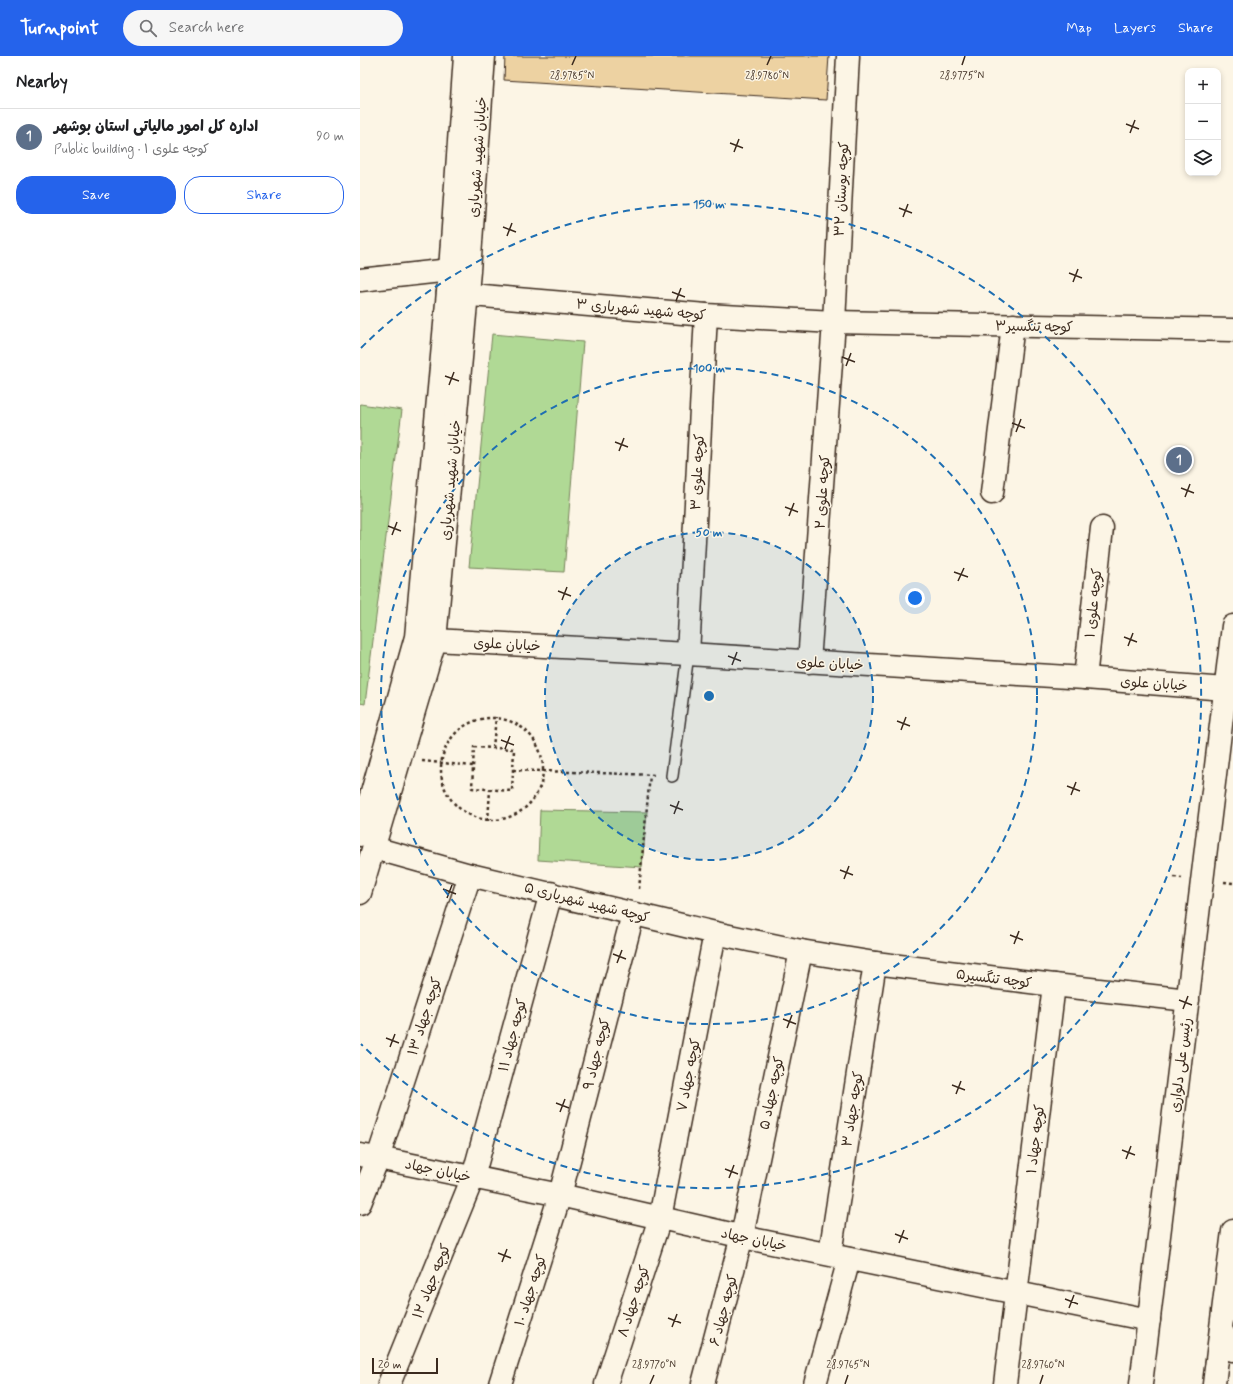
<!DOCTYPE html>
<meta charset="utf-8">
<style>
body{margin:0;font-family:Mynerve,"Playpen Sans Arabic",sans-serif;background:#f6f6f6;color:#202124}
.controls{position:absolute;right:12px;top:12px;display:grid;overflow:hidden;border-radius:8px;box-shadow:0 2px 6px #0003}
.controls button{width:36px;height:36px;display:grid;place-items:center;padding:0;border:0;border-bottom:1px solid #e0e0e0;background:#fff;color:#202124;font:20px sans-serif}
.scale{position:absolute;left:12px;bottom:10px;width:66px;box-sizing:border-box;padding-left:4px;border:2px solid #3b2a1e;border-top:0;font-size:11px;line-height:14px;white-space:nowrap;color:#3b2a1e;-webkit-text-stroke:3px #fcf5e5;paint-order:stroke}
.you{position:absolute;left:555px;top:542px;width:14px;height:14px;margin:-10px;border:3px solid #fff;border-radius:50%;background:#1a73e8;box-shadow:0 0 0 6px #1a73e833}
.badge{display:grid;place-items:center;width:26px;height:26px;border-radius:50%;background:#2563eb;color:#fff;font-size:13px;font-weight:700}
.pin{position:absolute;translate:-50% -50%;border:2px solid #fff;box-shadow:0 1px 4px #0006}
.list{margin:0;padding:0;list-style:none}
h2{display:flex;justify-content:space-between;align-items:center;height:52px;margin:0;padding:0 16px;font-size:17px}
h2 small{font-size:13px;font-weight:400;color:#757577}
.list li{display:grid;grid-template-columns:26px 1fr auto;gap:12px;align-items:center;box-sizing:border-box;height:56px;padding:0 16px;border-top:1px solid #e0e0e0}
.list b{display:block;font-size:15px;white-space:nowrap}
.list p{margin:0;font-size:13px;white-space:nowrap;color:#757577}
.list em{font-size:13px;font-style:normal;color:#757577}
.actions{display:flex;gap:8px;padding:12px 16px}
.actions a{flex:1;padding:9px 0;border:1px solid #2563eb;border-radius:16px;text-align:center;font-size:14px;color:#2563eb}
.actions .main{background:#2563eb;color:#fff}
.icon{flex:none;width:22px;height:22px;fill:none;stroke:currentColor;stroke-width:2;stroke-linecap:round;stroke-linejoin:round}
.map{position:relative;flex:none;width:873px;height:1328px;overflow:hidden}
header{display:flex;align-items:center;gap:24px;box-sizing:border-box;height:56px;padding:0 20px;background:#2563eb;color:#fff}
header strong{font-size:19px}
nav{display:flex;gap:22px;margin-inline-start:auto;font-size:14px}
.search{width:280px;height:36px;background:#f6f6f6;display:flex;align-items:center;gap:10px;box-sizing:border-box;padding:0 14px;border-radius:22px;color:#757577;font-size:15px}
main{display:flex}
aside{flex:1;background:#fff}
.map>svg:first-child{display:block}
.pitch{fill:#b0d995;stroke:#76825a}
.building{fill:#edd2a2;stroke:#3b2a1e}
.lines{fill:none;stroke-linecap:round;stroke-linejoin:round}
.service-casing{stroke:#3b2a1e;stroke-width:14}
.minor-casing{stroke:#3b2a1e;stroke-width:25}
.tertiary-casing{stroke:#3b2a1e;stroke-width:25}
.secondary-casing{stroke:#3b2a1e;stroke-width:25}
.path{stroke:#3b2a1e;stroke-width:2.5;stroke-dasharray:3 3;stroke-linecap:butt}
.service{stroke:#fcf5e5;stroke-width:11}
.minor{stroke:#fcf5e5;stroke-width:22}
.tertiary{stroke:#fcf5e5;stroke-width:22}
.secondary{stroke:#fcf5e5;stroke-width:22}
.ticks{fill:none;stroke:#3b2a1e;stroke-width:1.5}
.ring{fill:none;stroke:#1f6fb2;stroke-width:2;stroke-dasharray:7 5}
.labels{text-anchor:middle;stroke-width:3;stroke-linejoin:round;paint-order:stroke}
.street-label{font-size:14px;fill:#3b2a1e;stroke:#fcf5e5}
.ticks-label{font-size:10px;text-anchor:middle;fill:#3b2a1e;stroke:#fcf5e5;stroke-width:3;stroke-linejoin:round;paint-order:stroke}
.centre{fill:#1f6fb2;stroke:#fcf5e5;stroke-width:2}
.ring-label{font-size:12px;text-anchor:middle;font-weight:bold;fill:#1f6fb2;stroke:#fcf5e5;stroke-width:3;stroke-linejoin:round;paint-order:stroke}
</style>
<header>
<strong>Turnpoint</strong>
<div class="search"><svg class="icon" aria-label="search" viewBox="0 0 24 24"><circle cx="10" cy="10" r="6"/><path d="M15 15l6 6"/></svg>Search here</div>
<nav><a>Map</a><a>Layers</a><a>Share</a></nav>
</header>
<main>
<aside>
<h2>Nearby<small></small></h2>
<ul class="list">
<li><span class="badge" style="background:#5c6f8a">1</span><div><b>اداره کل امور مالیاتی استان بوشهر</b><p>Public building · کوچه علوی ۱</p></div><em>90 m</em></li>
</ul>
<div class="actions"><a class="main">Save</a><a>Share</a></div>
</aside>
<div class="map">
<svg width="873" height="1328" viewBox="0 0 873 1328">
<rect width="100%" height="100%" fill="#fcf5e5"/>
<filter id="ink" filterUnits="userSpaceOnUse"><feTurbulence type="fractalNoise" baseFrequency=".025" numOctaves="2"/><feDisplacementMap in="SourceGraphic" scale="8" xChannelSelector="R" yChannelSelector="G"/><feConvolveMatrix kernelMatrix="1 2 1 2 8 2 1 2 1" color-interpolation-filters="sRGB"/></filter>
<g filter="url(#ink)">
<!-- pitch -->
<g class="pitch">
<path d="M132,278l91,8 -19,230 -95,-5z"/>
<path d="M0,348l42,6 -37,294 -5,-1z"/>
<path d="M180,754l107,2 -5,55 -104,-7z"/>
</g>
<!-- building -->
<path class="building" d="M145,0h324l-3,44 -322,-20z"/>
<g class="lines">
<!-- service casing -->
<g class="service-casing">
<path id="service" d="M312,720l16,-122"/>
</g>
<!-- minor casing -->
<g class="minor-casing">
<g id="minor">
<path d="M0,224l90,-10 18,1"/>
<path d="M88,237l258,22 128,7 399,8"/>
<path d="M632,437l21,-168"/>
<path d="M328,598l18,-339"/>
<path d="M449,606l25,-340 14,-266"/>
<path d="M725,622l17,-150"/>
<path d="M14,792l96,27 245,58 86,18 74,12 179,22 134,15"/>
<path d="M0,1099l18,3 182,37 197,45 392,80"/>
<path d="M0,1147l18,-45 92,-283"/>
<path d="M470,1198l45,-291"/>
<path d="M29,1328l84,-207 78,-284"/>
<path d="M140,1328l60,-189 73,-281"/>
<path d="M246,1328l54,-166 55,-285"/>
<path d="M343,1328l39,-148 59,-285"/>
<path d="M455,1328l34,-125"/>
<path d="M645,1328l49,-399"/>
</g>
</g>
<!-- tertiary casing -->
<g class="tertiary-casing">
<g id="tertiary">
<path d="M75,584l253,14 397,24 140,11"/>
<path d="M0,779l56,-198 34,-367 15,-214"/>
<path d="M0,837l75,-253 34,-369 15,-215"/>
<path d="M861,1274l12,20"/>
</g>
</g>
<!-- secondary casing -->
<g class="secondary-casing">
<g id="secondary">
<path d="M781,1328l92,-758"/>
<path d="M854,1328l19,-153"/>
</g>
</g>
<!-- path -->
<g class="path">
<circle cx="132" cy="713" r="51"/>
<path d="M114,691l40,2 -2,42 -40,-3z"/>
<path d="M133,692l3,-31"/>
<path d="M62,705l51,5"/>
<path d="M153,714l143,5"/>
<path d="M128,765l2,-31"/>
<path d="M814,821l8,1"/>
<path d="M864,826l9,1"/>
<path d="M279,833l11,-114"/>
</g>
<!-- service -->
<use href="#service" class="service"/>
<!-- minor -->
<use href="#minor" class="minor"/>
<!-- tertiary -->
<use href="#tertiary" class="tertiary"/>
<!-- secondary -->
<use href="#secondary" class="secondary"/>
</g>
</g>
<!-- ticks -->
<path class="ticks" d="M212,9l4,-9M407,9l4,-9M602,9l3,-9M766,68l13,5M770,77l5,-13M370,87l13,5M374,96l5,-13M539,152l13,5M543,161l5,-13M143,171l13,5M147,180l5,-13M709,217l13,5M713,226l5,-13M312,236l13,5M316,245l5,-13M482,301l13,5M486,310l5,-13M85,320l14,5M89,329l5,-13M652,367l13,5M656,376l5,-13M255,386l13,5M259,395l5,-13M821,432l13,5M825,441l5,-13M425,451l13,5M429,460l5,-13M28,470l13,5M32,479l5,-13M594,516l14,5M598,525l6,-13M198,535l13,5M202,544l5,-13M764,581l13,5M768,590l5,-13M368,600l13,5M372,609l5,-13M537,665l13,5M541,674l5,-13M141,684l13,5M145,693l5,-13M707,730l13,5M711,739l5,-13M310,749l13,5M314,758l5,-13M480,814l13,5M484,823l5,-13M83,833l13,5M87,842l5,-13M650,879l13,5M654,888l5,-13M253,898l13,5M257,907l5,-13M819,944l13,5M823,953l5,-13M423,963l13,5M427,972l5,-13M26,982l13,5M30,991l5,-13M592,1029l13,5M596,1038l5,-13M196,1047l13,5M200,1056l5,-13M762,1094l13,5M766,1103l5,-13M365,1113l13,5M369,1122l5,-13M535,1178l13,5M539,1187l5,-13M138,1197l13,5M142,1206l5,-13M705,1243l13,5M709,1252l5,-13M308,1262l13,5M312,1271l5,-13M290,1328l4,-9M485,1328l3,-9M680,1328l3,-9"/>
<!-- distance rings -->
<circle cx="349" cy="640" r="164" fill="#1f6fb2" fill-opacity=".12"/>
<g class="ring">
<circle cx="349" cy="640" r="164"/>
<circle cx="349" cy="640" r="328"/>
<path d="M1 292A492 492 0 1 1 1 988"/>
</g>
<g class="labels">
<!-- street labels -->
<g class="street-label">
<text transform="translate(117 101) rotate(-86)" y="5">خیابان شهید شهریاری</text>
<text transform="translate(481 133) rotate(-87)" y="5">کوچه بوستان ۳۲</text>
<text transform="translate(281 253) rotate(5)" y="5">کوچه شهید شهریاری ۳</text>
<text transform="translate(674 270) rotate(1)" y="5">کوچه تنگسیر۳</text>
<text transform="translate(337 416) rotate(-87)" y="5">کوچه علوی ۳</text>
<text transform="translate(90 424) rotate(-85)" y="5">خیابان شهید شهریاری</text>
<text transform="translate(462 436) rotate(-86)" y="5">کوچه علوی ۲</text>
<text transform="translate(733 547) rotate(-84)" y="5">کوچه علوی ۱</text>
<text transform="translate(147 588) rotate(3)" y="5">خیابان علوی</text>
<text transform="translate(470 607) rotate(3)" y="5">خیابان علوی</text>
<text transform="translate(794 627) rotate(4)" y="5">خیابان علوی</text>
<text transform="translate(227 846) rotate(14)" y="5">کوچه شهید شهریاری ۵</text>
<text transform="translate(634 922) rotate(7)" y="5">کوچه تنگسیر۵</text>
<text transform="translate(64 960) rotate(-72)" y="5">کوچه جهاد ۱۳</text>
<text transform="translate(152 979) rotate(-75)" y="5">کوچه جهاد ۱۱</text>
<text transform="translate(236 998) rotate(-76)" y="5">کوچه جهاد ۹</text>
<text transform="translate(820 1009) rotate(-83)" y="5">رئیس علی دلواری</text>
<text transform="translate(328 1019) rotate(-79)" y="5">کوچه جهاد ۷</text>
<text transform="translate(411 1037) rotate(-78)" y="5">کوچه جهاد ۵</text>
<text transform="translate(492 1053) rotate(-81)" y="5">کوچه جهاد ۳</text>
<text transform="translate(675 1083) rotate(-83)" y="5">کوچه جهاد ۱</text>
<text transform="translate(78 1114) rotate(12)" y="5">خیابان جهاد</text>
<text transform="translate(394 1183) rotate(12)" y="5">خیابان جهاد</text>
<text transform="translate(71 1225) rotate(-68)" y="5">کوچه جهاد ۱۲</text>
<text transform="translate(170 1234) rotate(-72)" y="5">کوچه جهاد ۱۰</text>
<text transform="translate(273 1245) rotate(-72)" y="5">کوچه جهاد ۸</text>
<text transform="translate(363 1254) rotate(-75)" y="5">کوچه جهاد ۶</text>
</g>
</g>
<g class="ticks-label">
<text x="212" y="23">28.9785°N</text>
<text x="407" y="23">28.9780°N</text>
<text x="602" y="23">28.9775°N</text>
<text x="294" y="1312">28.9770°N</text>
<text x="488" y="1312">28.9765°N</text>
<text x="683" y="1312">28.9760°N</text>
</g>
<circle cx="349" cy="640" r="6" class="centre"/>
<g class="ring-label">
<text x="349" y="152">150 m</text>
<text x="349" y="316">100 m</text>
<text x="349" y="480">50 m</text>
</g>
</svg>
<div class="controls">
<button>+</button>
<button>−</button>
<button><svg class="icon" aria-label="layers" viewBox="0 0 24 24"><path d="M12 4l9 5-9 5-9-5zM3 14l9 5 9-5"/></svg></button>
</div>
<div class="scale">20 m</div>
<div class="you"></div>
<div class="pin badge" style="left:819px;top:404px;background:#5c6f8a">1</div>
</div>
</main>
